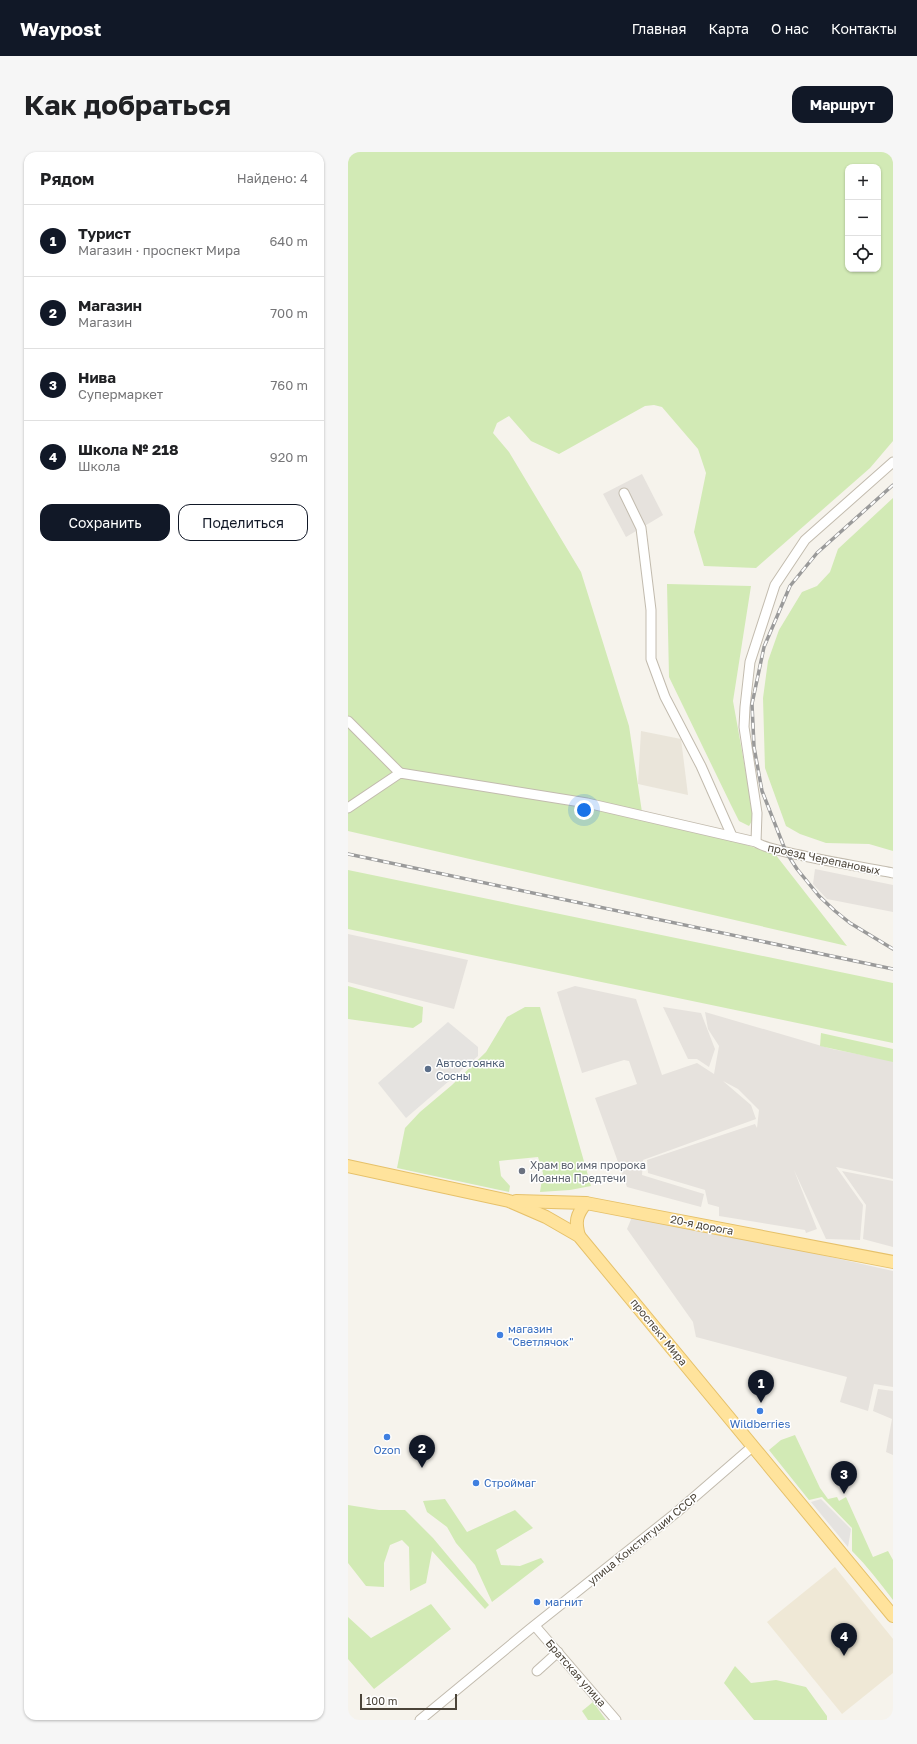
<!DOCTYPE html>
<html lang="ru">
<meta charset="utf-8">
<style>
body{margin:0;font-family:"Golos Text",sans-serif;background:#f6f6f6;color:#202124}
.controls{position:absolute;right:12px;top:12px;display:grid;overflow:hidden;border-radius:8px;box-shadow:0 1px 3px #0004}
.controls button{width:36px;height:36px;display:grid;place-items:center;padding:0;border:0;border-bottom:1px solid #e0e0e0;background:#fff;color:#202124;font:20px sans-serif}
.scale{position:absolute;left:12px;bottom:10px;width:97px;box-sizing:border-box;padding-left:4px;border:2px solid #4b4439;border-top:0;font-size:11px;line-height:14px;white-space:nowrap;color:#4b4439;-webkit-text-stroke:3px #fff;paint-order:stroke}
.you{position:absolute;left:236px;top:658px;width:14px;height:14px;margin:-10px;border:3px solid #fff;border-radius:50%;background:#1a73e8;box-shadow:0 0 0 6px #1a73e833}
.badge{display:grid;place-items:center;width:26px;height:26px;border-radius:50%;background:#111827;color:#fff;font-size:13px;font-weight:700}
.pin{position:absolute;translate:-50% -33px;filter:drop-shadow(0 1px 2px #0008)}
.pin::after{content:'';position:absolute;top:21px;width:14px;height:12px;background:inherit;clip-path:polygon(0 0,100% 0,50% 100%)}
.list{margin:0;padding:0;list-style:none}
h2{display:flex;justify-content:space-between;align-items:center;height:52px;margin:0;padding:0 16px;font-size:17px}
h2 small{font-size:13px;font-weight:400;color:#757577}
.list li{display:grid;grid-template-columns:26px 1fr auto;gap:12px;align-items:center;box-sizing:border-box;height:72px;padding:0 16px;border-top:1px solid #e0e0e0}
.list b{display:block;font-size:15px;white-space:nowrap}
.list p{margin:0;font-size:13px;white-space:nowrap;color:#757577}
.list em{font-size:13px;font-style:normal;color:#757577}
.actions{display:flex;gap:8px;padding:12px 16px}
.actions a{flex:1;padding:9px 0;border:1px solid #111827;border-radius:12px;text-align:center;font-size:14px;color:#111827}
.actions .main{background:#111827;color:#fff}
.icon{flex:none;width:22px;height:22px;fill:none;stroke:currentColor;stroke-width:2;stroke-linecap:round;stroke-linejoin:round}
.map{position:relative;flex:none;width:545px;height:1568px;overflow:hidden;border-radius:12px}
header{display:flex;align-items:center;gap:24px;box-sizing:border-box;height:56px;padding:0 20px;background:#111827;color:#fff}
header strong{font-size:19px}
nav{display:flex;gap:22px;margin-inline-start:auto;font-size:14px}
.intro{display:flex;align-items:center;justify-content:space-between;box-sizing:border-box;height:96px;padding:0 24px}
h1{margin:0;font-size:28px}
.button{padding:10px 18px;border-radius:12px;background:#111827;color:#fff;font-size:14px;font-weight:700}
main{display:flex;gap:24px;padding:0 24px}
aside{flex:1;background:#fff;border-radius:12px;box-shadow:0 1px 3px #0004}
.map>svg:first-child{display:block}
.residential{fill:#eae5da}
.industrial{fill:#e6e2dd}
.education{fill:#efe8d6}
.green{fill:#d2eab5;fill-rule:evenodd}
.parking{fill:#e5e3e0}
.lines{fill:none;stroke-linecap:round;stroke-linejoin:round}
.minor-casing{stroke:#c2bbae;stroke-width:11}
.major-casing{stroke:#e6c16a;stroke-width:14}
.minor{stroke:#fff;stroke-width:9}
.major{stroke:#ffe39c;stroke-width:12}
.rail-casing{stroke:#9a9a9a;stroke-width:3.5}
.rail{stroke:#fff;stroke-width:2;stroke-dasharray:6;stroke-linecap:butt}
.service-dot{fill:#5c6f8a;stroke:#fff;stroke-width:1.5}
.worship-dot{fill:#6b7280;stroke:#fff;stroke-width:1.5}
.shop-dot{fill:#3f7fe0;stroke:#fff;stroke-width:1.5}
.labels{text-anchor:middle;stroke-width:3;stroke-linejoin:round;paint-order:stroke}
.street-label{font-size:11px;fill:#4b4439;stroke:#fff}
.service-label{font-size:11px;fill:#4e5e75;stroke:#fff;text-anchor:start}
.worship-label{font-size:11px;fill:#5b616d;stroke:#fff;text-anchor:start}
.shop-label{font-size:11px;fill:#366cbe;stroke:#fff;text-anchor:start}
</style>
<header>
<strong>Waypost</strong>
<nav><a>Главная</a><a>Карта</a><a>О нас</a><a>Контакты</a></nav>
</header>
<div class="intro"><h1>Как добраться</h1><a class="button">Маршрут</a></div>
<main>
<aside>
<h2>Рядом<small>Найдено: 4</small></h2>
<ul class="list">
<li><span class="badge">1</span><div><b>Турист</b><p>Магазин · проспект Мира</p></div><em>640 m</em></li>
<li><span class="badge">2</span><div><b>Магазин</b><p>Магазин</p></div><em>700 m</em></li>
<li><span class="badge">3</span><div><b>Нива</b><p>Супермаркет</p></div><em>760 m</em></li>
<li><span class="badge">4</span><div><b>Школа № 218</b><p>Школа</p></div><em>920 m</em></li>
</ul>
<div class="actions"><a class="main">Сохранить</a><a>Поделиться</a></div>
</aside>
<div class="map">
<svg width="545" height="1568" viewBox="0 0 545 1568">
<rect width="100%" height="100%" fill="#f6f3ec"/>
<!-- residential -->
<path class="residential" d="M293,579l40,8 7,56 -50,-11z"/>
<!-- industrial -->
<g class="industrial">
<path d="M294,322l21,41 -37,22 -23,-43z"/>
<path d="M467,717l78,16v27l-66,-13 -14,-15z"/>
<path d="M0,782l120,26 -14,49 -106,-27z"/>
<path d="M227,834l61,13 26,76 35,-12 17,11 5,-28 -11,-17 -3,-17 127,37 61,12v118l-57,-12 27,38 -3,35 -34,-1 -32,-69 23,59 -11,4 -1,-3 -86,-14v-9l-11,-3 -3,-14 -57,-17 -1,-13 108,-36 2,4 2,-18 -21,-21 -15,-8 28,24 5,14 -113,41 -1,15 62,19 -3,13 -74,-20 -32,-89 42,-14 -8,-23 -5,-1 -42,13 -25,-81z"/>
<path d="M315,855l38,6 14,36 -6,18 -12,-8h-9z"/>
<path d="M494,1019l51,10v66l-30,-8 3,-34z"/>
<path d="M284,1065l84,14 177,40v116l-19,-3 -6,27 -28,-9 7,-25 -151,-40 -3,-15 -66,-93z"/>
<path d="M530,1237l15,2v64l-7,-3 6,-33 -19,-8z"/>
</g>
<!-- education -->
<path class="education" d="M487,1415l58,72v34l-51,41 -75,-92z"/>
<!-- green -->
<g class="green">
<path d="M0,0h545v289l-23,27 -114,100 -52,-2 -10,-34 12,-59 -8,-24 -36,-42 -8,-2 -9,1 -86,48 -28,-13 -22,-25 -12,7 -4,10 16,19 72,120 48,154 13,86 133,42 72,92 -499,-115zM500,15h30v102h-30z"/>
<path d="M545,346v353l-24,-7 -43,-1 -26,-9 -14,-8 -21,-58 -2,-70 5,-37 11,-31 23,-38 15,-6 13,-14 8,-23z"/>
<path d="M319,432l84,2 -18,115 19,106 1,12 -4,7 -10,-5 -8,-16 -62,-128z"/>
<path d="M0,718l545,113v60l-545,-114z"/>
<path d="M0,834l75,21 -1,15 -9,6 -65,-9z"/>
<path d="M177,855h15l51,179 -21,4 -30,2 3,-19 -5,-16 -39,4 2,15 9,10 -1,6 -112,-24 8,-40 15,-16 32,-27 34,-33 21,-35z"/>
<path d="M473,881l72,16v13l-73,-16z"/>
<path d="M447,1283l25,53 8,11 9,-2 2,4 7,-4 27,60 15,-6 5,9v40c-13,-17 -26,-34 -41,-49v-23l-30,-31 -13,3 -40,-50 12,-10z"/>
<path d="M97,1347l22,33 48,-22 18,18 -37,22 5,15 19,1 21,-8 3,4 -52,40 -17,-37 -19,-22 -9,-16 -20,-15 -4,-11z"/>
<path d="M0,1353l31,5h26l28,28 56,67 -4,4 -53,-58 -6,32 -16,8 -1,-44 -7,-7 -12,5 -6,18v24l-18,-1 -18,-23z"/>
<path d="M83,1452l20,25 -77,60 -26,-30v-42l23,21z"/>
<path d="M387,1514l16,17 25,-3 30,7 21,29v4h-73l-30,-37z"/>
<path d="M245,1550l13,18h-18l-6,-9z"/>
</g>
<!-- parking -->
<g class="parking">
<path d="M100,870l30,25v9l-72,62 -28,-35z"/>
<path d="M473,1347l30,30 -3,18 -37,-45z"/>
</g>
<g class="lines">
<!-- minor casing -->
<g class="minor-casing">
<g id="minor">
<path d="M276,341l17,35 10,82v49l14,38 36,69 31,70"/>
<path d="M0,569l52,52"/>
<path d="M0,656l52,-35 187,30 169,39c11,10 114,26 137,31"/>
<path d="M408,690l1,-29 -13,-86 1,-20 5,-45 25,-77 30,-45 88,-78"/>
<path d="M187,1474l81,94"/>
<path d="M189,1519l21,-19"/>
<path d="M72,1568l110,-91 147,-117 75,-65"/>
</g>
</g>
<!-- major casing -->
<g class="major-casing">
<g id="major">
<path d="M0,1014l161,35 37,16 33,19 314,380"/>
<path d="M168,1049l70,2 307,59"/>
<path d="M231,1084c-4,-14 -3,-21 7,-33"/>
</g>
</g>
<!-- minor -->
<use href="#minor" class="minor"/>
<!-- major -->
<use href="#major" class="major"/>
<!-- rail casing -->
<g class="rail-casing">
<g id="rail">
<path d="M545,333l-76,68 -27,33 -26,61 -12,57 2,43 8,44 24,61 11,17 22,27 16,15 15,12 43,26"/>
<path d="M0,702l545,115"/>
</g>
</g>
<!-- rail -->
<use href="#rail" class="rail"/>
</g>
<!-- markers -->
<circle class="service-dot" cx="80" cy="917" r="4"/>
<circle class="worship-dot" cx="174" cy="1019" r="4"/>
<g class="shop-dot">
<circle cx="152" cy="1183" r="4"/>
<circle cx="412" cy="1259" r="4"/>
<circle cx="39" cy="1285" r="4"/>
<circle cx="128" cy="1331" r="4"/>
<circle cx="189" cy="1450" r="4"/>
</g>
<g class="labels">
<!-- street labels -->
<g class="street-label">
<text transform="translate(476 707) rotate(12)" y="4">проезд Черепановых</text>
<text transform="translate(354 1073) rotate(11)" y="4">20-я дорога</text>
<text transform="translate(311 1180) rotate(51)" y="4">проспект Мира</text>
<text transform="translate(295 1387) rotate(-39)" y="4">улица Конституции СССР</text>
<text transform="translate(228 1521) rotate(49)" y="4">Братская улица</text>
</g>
<!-- service labels -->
<g class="service-label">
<text x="88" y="915">Автостоянка<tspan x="88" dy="13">Сосны</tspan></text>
</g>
<!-- worship labels -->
<g class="worship-label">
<text x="182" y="1017">Храм во имя пророка<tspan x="182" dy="13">Иоанна Предтечи</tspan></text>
</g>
<!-- shop labels -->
<g class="shop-label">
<text x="160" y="1181">магазин<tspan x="160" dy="13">"Светлячок"</tspan></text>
<text x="412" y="1276" text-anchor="middle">Wildberries</text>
<text x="39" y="1302" text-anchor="middle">Ozon</text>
<text x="136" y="1335">Строймаг</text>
<text x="197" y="1454">магнит</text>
</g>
</g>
</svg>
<div class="controls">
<button>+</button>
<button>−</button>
<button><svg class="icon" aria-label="locate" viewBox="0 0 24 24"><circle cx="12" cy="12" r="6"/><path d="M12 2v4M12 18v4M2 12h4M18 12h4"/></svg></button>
</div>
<div class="scale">100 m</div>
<div class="you"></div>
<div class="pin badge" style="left:413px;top:1251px">1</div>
<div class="pin badge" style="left:74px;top:1316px">2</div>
<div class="pin badge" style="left:496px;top:1342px">3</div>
<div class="pin badge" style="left:496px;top:1504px">4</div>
</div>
</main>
